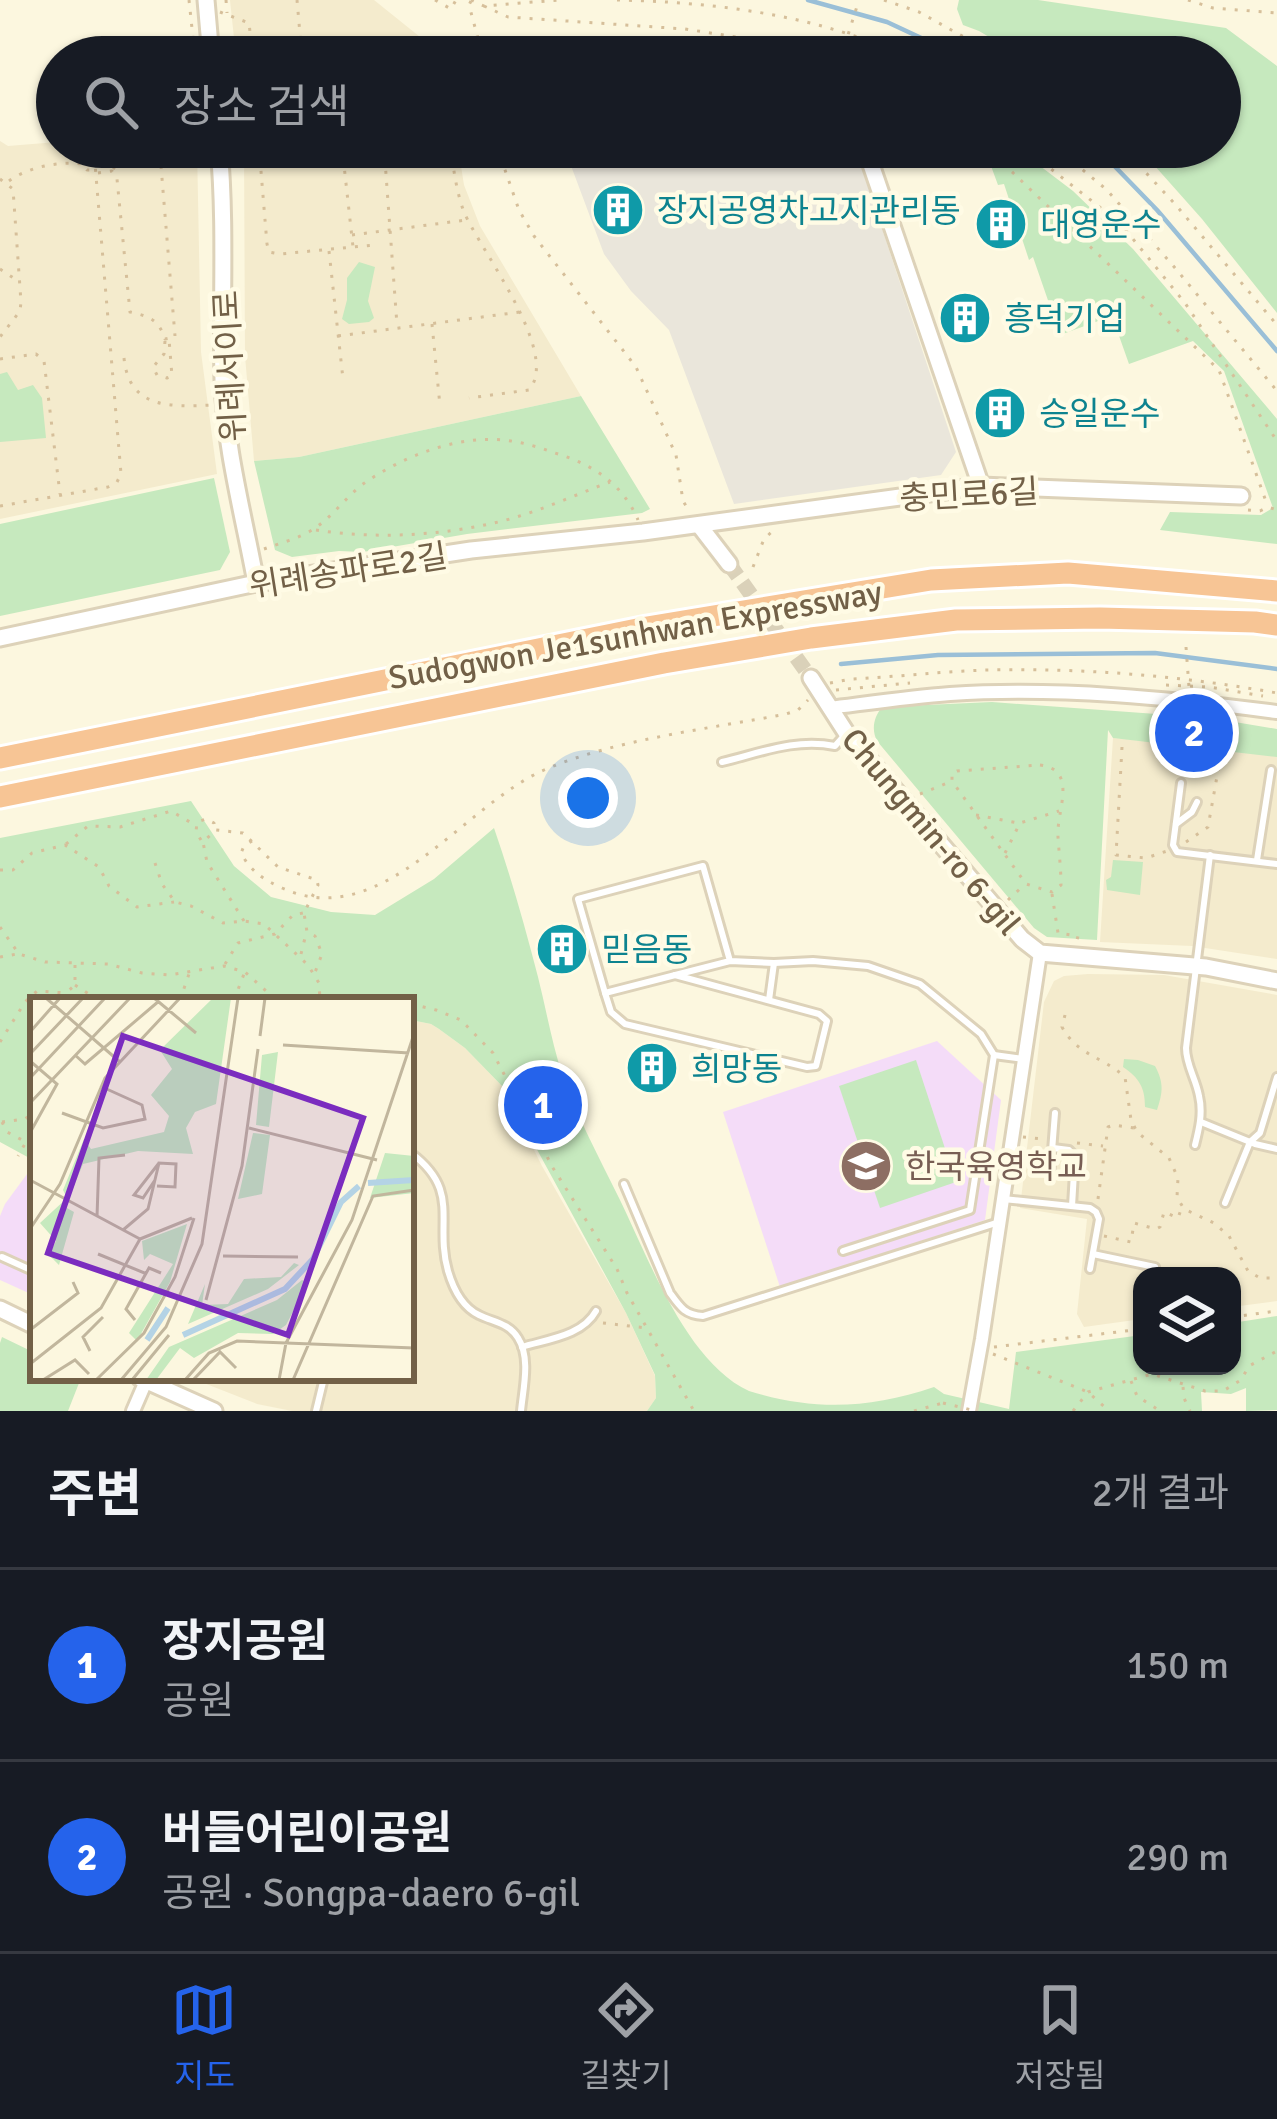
<!DOCTYPE html>
<html lang="ko">
<meta charset="utf-8">
<style>
body{margin:0;font-family:Signika,"Noto Sans KR",sans-serif;background:#242831;color:#f1f3f6}
.controls{position:absolute;right:36px;bottom:36px;display:grid;overflow:hidden;border-radius:24px;box-shadow:0 3px 9px #0004}
.controls button{width:108px;height:108px;display:grid;place-items:center;padding:0;border:0;border-bottom:3px solid #363941;background:#171b24;color:#f1f3f6;font:60px sans-serif}
.you{position:absolute;left:588px;top:798px;width:42px;height:42px;margin:-30px;border:9px solid #fff;border-radius:50%;background:#1a73e8;box-shadow:0 0 0 18px #1a73e833}
.badge{display:grid;place-items:center;width:78px;height:78px;border-radius:50%;background:#2563eb;color:#fff;font-size:39px;font-weight:700}
.pin{position:absolute;translate:-50% -50%;border:6px solid #fff;box-shadow:0 3px 12px #0006}
.list{margin:0;padding:0;list-style:none}
h2{display:flex;justify-content:space-between;align-items:center;height:156px;margin:0;padding:0 48px;font-size:51px}
h2 small{font-size:39px;font-weight:400;color:#9ea1a6}
.list li{display:grid;grid-template-columns:78px 1fr auto;gap:36px;align-items:center;box-sizing:border-box;height:192px;padding:0 48px;border-top:3px solid #363941}
.list b{display:block;font-size:45px;white-space:nowrap}
.list p{margin:0;font-size:39px;white-space:nowrap;color:#9ea1a6}
.list em{font-size:39px;font-style:normal;color:#9ea1a6}
.icon{flex:none;width:66px;height:66px;fill:none;stroke:currentColor;stroke-width:2;stroke-linecap:round;stroke-linejoin:round}
.map{position:relative;flex:none;width:1277px;height:1411px;overflow:hidden}
.search{position:absolute;background:#171b24;box-shadow:0 3px 9px #0004;left:36px;right:36px;top:36px;height:132px;display:flex;align-items:center;gap:30px;box-sizing:border-box;padding:0 42px;border-radius:66px;color:#9ea1a6;font-size:45px}
.sheet{height:540px;background:#171b24}
nav{display:flex;justify-content:space-around;align-items:center;box-sizing:border-box;height:168px;border-top:3px solid #363941;background:#171b24;font-size:33px;color:#9ea1a6}
nav a{display:grid;justify-items:center;gap:6px}
nav .on{color:#2563eb}
.map>svg:first-child{display:block}
.residential{fill:#f4ebcd}
.industrial{fill:#eae6db}
.education{fill:#f4dcf8}
.green{fill:#c6e9be}
.lines{fill:none;stroke-linecap:round;stroke-linejoin:round}
.stream{stroke:#9abfd7;stroke-width:4.5}
.tertiary-tunnel{stroke:#dad1b9;stroke-width:15;stroke-dasharray:15 8;stroke-linecap:butt}
.service-casing{stroke:#ddd2b9;stroke-width:12}
.minor-casing{stroke:#ddd2b9;stroke-width:18}
.tertiary-casing{stroke:#ddd2b9;stroke-width:21}
.motorway-casing{stroke:#fff;stroke-width:27}
.path{stroke:#d6bf9a;stroke-width:3;stroke-dasharray:3 9;stroke-linecap:butt}
.service{stroke:#fff;stroke-width:6}
.minor{stroke:#fff;stroke-width:12}
.tertiary{stroke:#fff;stroke-width:15}
.motorway{stroke:#f7c595;stroke-width:21}
.path-bridge{stroke:#d6bf9a;stroke-width:3;stroke-dasharray:3 9;stroke-linecap:butt}
.labels{text-anchor:middle;stroke-width:9;stroke-linejoin:round;paint-order:stroke}
.culture-label{font-size:33px;fill:#0d838f;stroke:#fffbe5;text-anchor:start}
.street-label{font-size:33px;fill:#726047;stroke:#fffbe5}
.education-label{font-size:33px;fill:#785e54;stroke:#fffbe5;text-anchor:start}
.inset-river{fill:none;stroke:#b4d3e5;stroke-width:6}
.inset-road{fill:none;stroke:#c1b69d;stroke-width:3}
.view{fill:#7b2cbf;fill-opacity:0.15;stroke:#7b2cbf;stroke-width:6}
.inset-edge{fill:none;stroke:#726047;stroke-width:6}
</style>
<div class="map">
<svg width="1277" height="1411" viewBox="0 0 1277 1411">
<rect width="100%" height="100%" fill="#fcf7df"/>
<!-- residential -->
<g class="residential">
<path d="M230,0h144l71,57h-209z"/>
<path d="M0,141l8,5 49,-4v5h140l4,205 16,122 -217,45z"/>
<path d="M244,147h214l6,38 16,41 101,170 -282,61 -45,4 -9,-105z"/>
<path d="M1113,738l90,7 74,11v203l-85,-13 -92,-4z"/>
<path d="M1088,974l76,1 113,20v306l-45,6v-31h-90v43l-58,8 -7,-13 10,-95 -67,-11 24,-206 10,-21 10,-5z"/>
<path d="M411,1020l20,4 8,5 26,19 38,39 39,79 84,147 29,63 1,22 -9,13h-355l-35,-7 -66,-26h220z"/>
</g>
<!-- industrial -->
<path class="industrial" d="M564,147h291l101,305 -15,23 -207,29 -65,-174 -38,-39 -27,-37z"/>
<!-- education -->
<g class="education">
<path d="M937,1041l64,59 -16,120 -205,67 -57,-175z"/>
<path d="M33,1166v129l-33,-15v-64l5,-12z"/>
</g>
<!-- green -->
<g class="green">
<path d="M959,0h79l188,28 51,38v247l-75,-94 -64,-72h82v-90h-197l-44,-26 -16,-6 -6,-16z"/>
<path d="M984,147h31l58,44 60,58 144,170v125l-117,-14 10,-18 91,3 12,-7 -49,-137 -31,-30 -64,23 -17,-48 -52,19 -27,-78 -4,3 -25,-76 -6,1z"/>
<path d="M359,262l16,5 -7,34 6,17 -5,4 -20,2 -7,-5 5,-19v-22z"/>
<path d="M7,372l11,18 15,-5 9,13 4,40 -46,4v-68z"/>
<path d="M581,396l69,113 -8,4 -175,21 -104,18 -24,-1 -47,6 -17,-7 -21,-89 45,-4z"/>
<path d="M214,478l16,74 -10,18 -220,46v-92z"/>
<path d="M992,702l219,16 66,11v28l-164,-19 -5,-8 -11,210 -50,-3 -13,-9 -157,-187c-6,-12 -3,-24 5,-34z"/>
<path d="M191,801l43,65 37,31 60,15 44,3 59,-36 60,-51c17,49 31,99 44,149 8,32 14,66 24,97 15,43 37,83 57,124 29,59 67,164 130,193 65,20 120,18 185,-4l10,7 65,15 7,-57 126,-17v31h90v-43l45,-7v94l-31,1v-23l-15,6 -30,-2 1,19h-555l9,-13 -1,-23 -29,-62 -123,-226 -38,-39 -26,-19 -8,-5 -20,-4v-20h-378v160l-33,-18v-304z"/>
<path d="M1113,860l30,2 -3,33 -33,-5 -1,-10 5,-3z"/>
<path d="M1124,1059l14,1 17,6c9,17 8,26 2,44l-12,-3c0,-20 -6,-29 -22,-40z"/>
<path d="M916,1060l40,122 -76,26 -41,-122z"/>
<path d="M2,1337l31,15v26h48l-13,33h-68v-68z"/>
</g>
<g class="lines">
<!-- stream -->
<g class="stream">
<path d="M808,0l79,22 75,35"/>
<path d="M1096,147l61,63 120,141"/>
<path d="M841,664l97,-9 217,-2 122,16"/>
</g>
<!-- tertiary-tunnel -->
<path class="tertiary-tunnel" d="M729,564l82,114"/>
<!-- service casing -->
<g class="service-casing">
<g id="service">
<path d="M722,762c38,-9 73,-24 113,-16l8,-9"/>
<path d="M1181,783l-8,62 4,7 100,12"/>
<path d="M1176,824l16,-12 5,-10"/>
<path d="M1257,860l14,-90"/>
<path d="M730,961l-27,-95 -125,33 27,94 125,-32 44,2 39,-2 55,5 52,18 61,50 13,21 -24,155 -127,41"/>
<path d="M605,993l6,19 14,12 182,43 9,-1 11,-45 -8,-7 -144,-39"/>
<path d="M769,1000l5,-37"/>
<path d="M994,1055l30,4"/>
<path d="M1201,1122l54,22 22,5"/>
<path d="M1195,1145c4,-16 8,-32 4,-49 -3,-17 -13,-31 -13,-48l24,-193"/>
<path d="M1053,1148l16,2 6,6 -3,50"/>
<path d="M411,1153c51,38 23,69 37,118 5,17 14,36 31,44 14,7 30,8 39,23 13,20 5,51 3,73"/>
<path d="M1050,1176l5,-63"/>
<path d="M624,1184l46,109c10,14 15,22 33,23l293,-93"/>
<path d="M1003,1199l87,9 6,4 3,7 -9,50"/>
<path d="M1225,1203l25,-61 10,-9 17,-56"/>
<path d="M1093,1254l62,13"/>
<path d="M2,1257l31,14"/>
<path d="M522,1347c26,-8 60,-11 74,-36"/>
<path d="M316,1411l8,-33"/>
</g>
</g>
<!-- minor casing -->
<g class="minor-casing">
<g id="minor">
<path d="M829,708c40,-5 81,-11 121,-14 109,-7 219,4 327,18"/>
<path d="M133,1411l13,-30"/>
<path d="M969,1411l13,-72 58,-386"/>
</g>
</g>
<!-- tertiary casing -->
<g class="tertiary-casing">
<g id="tertiary">
<path d="M206,0l5,57"/>
<path d="M219,147c7,78 2,156 4,233 2,68 21,137 33,203"/>
<path d="M865,147l116,339"/>
<path d="M699,525l30,39"/>
<path d="M0,638l256,-55 215,-33 172,-18 338,-46 260,10"/>
<path d="M811,678l36,56 175,205 18,14 166,14 71,14"/>
<path d="M0,1309l33,16"/>
<path d="M140,1378l74,33"/>
</g>
</g>
<!-- motorway casing -->
<g class="motorway-casing">
<g id="motorway">
<path d="M0,758l647,-131 284,-47 137,-7 209,18"/>
<path d="M0,797l664,-134 147,-25 145,-18 144,-2 155,4 22,3"/>
</g>
</g>
<!-- path -->
<g class="path">
<path d="M189,0l6,57"/>
<path d="M226,0l1,13"/>
<path d="M297,0l5,57"/>
<path d="M435,0l16,9 5,-9"/>
<path d="M471,0l13,6 75,-6"/>
<path d="M617,0c98,2 201,15 290,57"/>
<path d="M884,0l35,12 81,45"/>
<path d="M1188,0l25,8 64,5"/>
<path d="M471,1l-2,4 14,52"/>
<path d="M484,6l24,11 177,12 134,21 23,7"/>
<path d="M220,12l29,11 3,27"/>
<path d="M253,57l-1,-7 9,-7 38,-6"/>
<path d="M380,57c12,-9 34,-9 48,-5l3,5"/>
<path d="M259,147l8,97 2,8 11,2 94,-9"/>
<path d="M342,147l11,100"/>
<path d="M384,147l13,178"/>
<path d="M450,147c4,22 6,44 14,65 16,38 97,141 65,178l-60,8"/>
<path d="M497,147l22,63 15,26 102,131 40,88 7,46 5,8"/>
<path d="M986,147l233,223 49,137"/>
<path d="M1023,147l97,76 65,80 92,138"/>
<path d="M1055,147l52,43 69,79 101,122"/>
<path d="M1122,147l53,57 102,121"/>
<path d="M262,151l37,-4"/>
<path d="M160,154l15,182"/>
<path d="M113,169l9,-11 83,-9"/>
<path d="M98,173l14,-2 5,8 13,133c19,4 29,8 35,27l10,-2"/>
<path d="M0,179l13,10 8,113 -1,9 -20,26"/>
<path d="M9,181c19,-14 50,-20 74,-17l4,6h7"/>
<path d="M352,235l114,-15"/>
<path d="M329,251l14,128"/>
<path d="M0,269l18,12"/>
<path d="M432,324l8,82"/>
<path d="M338,336l182,-24"/>
<path d="M165,341l-1,13 -11,13 4,8 10,3 5,-2 -3,-37"/>
<path d="M124,358c5,51 46,49 88,47"/>
<path d="M0,359l36,-5 8,7 16,133"/>
<path d="M0,506l108,-19 9,-5 4,-8 -26,-310"/>
<path d="M1248,510l12,1 8,-4 9,3"/>
<path d="M316,530c58,9 120,6 178,-7 40,-9 78,-27 116,-41"/>
<path d="M264,549c16,-6 37,-11 51,-21 18,-12 31,-31 48,-44 40,-28 98,-51 148,-43 15,2 30,7 44,12 37,11 68,31 83,67"/>
<path d="M753,567l11,-28 12,-11"/>
<path d="M1186,647l3,40"/>
<path d="M830,683l21,-4c46,-2 93,-8 139,-9 97,-2 192,6 287,23"/>
<path d="M1166,685l43,2 54,9"/>
<path d="M836,690l74,-7"/>
<path d="M1184,732l2,-17"/>
<path d="M1122,747l-6,108 30,3 21,-7"/>
<path d="M1040,765c39,5 16,46 18,72 1,16 3,32 3,48l-9,7 -26,-8 -74,-103v-8l5,-2z"/>
<path d="M920,794l30,-12"/>
<path d="M976,815l42,8"/>
<path d="M201,840l-5,-8 1,-10 9,-3 8,4 1,5"/>
<path d="M252,841l-8,5 -3,7c10,19 22,26 41,35 100,46 180,-82 262,-118 72,-31 165,-41 242,-56l12,-4 10,-10"/>
<path d="M1186,842l22,-15 13,-73"/>
<path d="M66,844l22,-18 32,1 51,-16 24,14"/>
<path d="M1005,853l15,-30 39,-12"/>
<path d="M155,863l7,21 13,18 16,4 32,17 21,-2 20,3 44,41 11,18 1,17"/>
<path d="M0,870h13l19,-17 33,-8 34,22 10,19 28,21 37,-5"/>
<path d="M1052,894l6,39 20,3 -1,4"/>
<path d="M1008,900l15,-14"/>
<path d="M244,921l-37,-59 -4,-20 13,-12 27,3 35,34 39,13 1,5 -14,28 3,19 8,4 7,18 -8,21"/>
<path d="M0,927l19,27 26,8 63,2 34,9 27,2 55,-9 21,6 31,28"/>
<path d="M301,954l5,-20"/>
<path d="M0,957l17,-3"/>
<path d="M225,964l13,-21 37,-9 18,-19 10,-2"/>
<path d="M75,985l23,15"/>
<path d="M66,1000v-7l9,-8v-20"/>
<path d="M180,1000l9,-26"/>
<path d="M234,1000l10,-26"/>
<path d="M411,1004l25,6 25,10 32,33 60,115 64,101 10,24 67,118"/>
<path d="M1065,1015l-3,12c16,29 40,29 63,50l6,43 6,12 32,26 9,20 -1,19 7,12 30,14 15,13 19,35 12,7h17"/>
<path d="M0,1042l25,-40 12,-11 29,2"/>
<path d="M2,1122l5,10 19,10 -8,14"/>
<path d="M2,1122l23,-3 8,-6"/>
<path d="M1023,1137l20,2"/>
<path d="M1077,1143l26,3"/>
<path d="M1098,1199l10,-72 6,-2 20,3"/>
<path d="M1104,1236l27,6 3,-19 22,6 4,-2 4,-15 14,6 4,-11"/>
<path d="M1232,1317l45,-6"/>
<path d="M603,1323l44,5"/>
<path d="M994,1347l148,-18"/>
<path d="M993,1354l95,38 21,19"/>
<path d="M1131,1381l6,15 23,15"/>
<path d="M1183,1387l1,11 6,13"/>
<path d="M914,1411l29,-8"/>
<path d="M1073,1411l15,-19 64,-18 53,17h18l18,-11 8,-14 28,-15"/>
</g>
<!-- service -->
<use href="#service" class="service"/>
<!-- minor -->
<use href="#minor" class="minor"/>
<!-- tertiary -->
<use href="#tertiary" class="tertiary"/>
<!-- motorway -->
<use href="#motorway" class="motorway"/>
<!-- path-bridge -->
<g class="path-bridge">
<path d="M841,57l18,-57"/>
<path d="M943,1403l33,8"/>
</g>
</g>
<!-- icons -->
<defs>
<g id="building-disc" transform="scale(2.7)"><circle r="9.5" fill="#0f9aa8" stroke="#fffbe5"/><path d="M-4-6H4V6H1V3H-1V6H-4ZM-2.5-4.3h1.7v1.8h-1.7ZM.8-4.3h1.7v1.8H.8ZM-2.5-1h1.7V.8h-1.7ZM.8-1h1.7V.8H.8Z" fill="#fff"/></g>
<g id="school-disc" transform="scale(2.7)"><circle r="9.5" fill="#8d6e63" stroke="#fffbe5"/><path d="M0-5L7-2L0 1L-7-2ZM-4 1L0 2.5L4 1V4Q0 6-4 4Z" fill="#fff"/></g>
</defs>
<g fill-rule="evenodd">
<use href="#building-disc" x="618" y="210"/>
<use href="#building-disc" x="1001" y="224"/>
<use href="#building-disc" x="965" y="318"/>
<use href="#building-disc" x="1000" y="413"/>
<use href="#building-disc" x="562" y="949"/>
<use href="#building-disc" x="652" y="1068"/>
<use href="#school-disc" x="866" y="1166"/>
</g>
<g class="labels">
<!-- culture labels -->
<g class="culture-label">
<text x="657" y="222">장지공영차고지관리동</text>
<text x="1040" y="236">대영운수</text>
<text x="1004" y="330">흥덕기업</text>
<text x="1039" y="425">승일운수</text>
<text x="601" y="961">믿음동</text>
<text x="691" y="1080">희망동</text>
</g>
<!-- street labels -->
<g class="street-label">
<text transform="translate(229 366) rotate(-93)" y="12">위례서이로</text>
<text transform="translate(969 494) rotate(-3)" y="12">충민로6길</text>
<text transform="translate(348 570) rotate(-9)" y="12">위례송파로2길</text>
<text transform="translate(635 634) rotate(-10)" y="12">Sudogwon Je1sunhwan Expressway</text>
<text transform="translate(932 831) rotate(50)" y="12">Chungmin-ro 6-gil</text>
</g>
<!-- education labels -->
<g class="education-label">
<text x="905" y="1178">한국육영학교</text>
</g>
</g>
<!-- overview -->
<g transform="translate(30 997)">
<rect width="384" height="384" fill="#fcf7df"/>
<path d="M183,1h18l-15,106 -21,8 -9,16 7,26 -55,-3 -55,13 -18,43 9,5 -15,53 -10,-10 7,-14 -16,-18 27,-25 -4,-8 21,-51 7,10 73,-17 5,-16 -18,-21 21,-26 -12,-19zM248,55l-9,75 -13,-2 6,-70zM223,136l17,2 -8,59 -24,5zM355,156l29,3v37l-44,5zM157,227l-17,58 -33,59 -8,-8 44,-69 -23,-10 -6,6 -2,-19zM264,266l5,2 -31,24 -80,35 17,-40 -3,21 26,-1 16,-25 37,-2zM272,283l6,3 -22,42 -13,9 -35,-1 -44,25 -14,-10 -24,32h-10l23,-33 108,-47z" fill="#c6e9be"/>
<path class="inset-river" d="M338,186l46,-3M153,338l102,-46 28,-30 28,-57 18,-16M117,343l21,-32"/>
<path class="inset-road" d="M16,1l74,64M124,1l42,35M0,35l30,-34M230,39l5,-38M253,48l126,8M0,57l53,-56M45,58l10,9 74,-63M0,64l27,23 -26,47M0,81l75,-80M0,106l100,-105M32,116l41,15 42,-9 -3,-14 -42,-19M219,131l128,32M0,183l110,59M125,183l-12,18 -9,-3 25,-32M67,220l2,-59 26,-3M0,232l30,-45 45,-106 75,-80M93,233l25,-21 11,-46 17,1 -1,23 -18,-1M110,242l52,-21M68,257l49,20M193,259l75,1M176,303l36,-134 16,-117M105,323l-9,-11 23,-41 12,5M0,333l48,-37 -5,-11M60,354l-7,-14 20,-20M0,367l71,-56 39,-69M13,383l32,-20 14,14M66,383l48,-47 31,-56 19,-59M91,383l45,-53 36,-83 36,-246M102,383l37,-45M155,383l24,-27 28,-12 177,7M163,383l27,-28 16,16M249,383l7,-37 66,-123 62,-186M263,383l80,-184 41,-6"/>
<path class="view" d="M93,39l240,82 -75,217 -240,-82z"/>
<rect width="384" height="384" class="inset-edge"/>
</g>
</svg>
<div class="controls">
<button><svg class="icon" aria-label="layers" viewBox="0 0 24 24"><path d="M12 4l9 5-9 5-9-5zM3 14l9 5 9-5"/></svg></button>
</div>
<div class="you"></div>
<div class="pin badge" style="left:543px;top:1105px">1</div>
<div class="pin badge" style="left:1194px;top:733px">2</div>
<div class="search"><svg class="icon" aria-label="search" viewBox="0 0 24 24"><circle cx="10" cy="10" r="6"/><path d="M15 15l6 6"/></svg>장소 검색</div>
</div>
<section class="sheet">
<h2>주변<small>2개 결과</small></h2>
<ul class="list">
<li><span class="badge">1</span><div><b>장지공원</b><p>공원</p></div><em>150 m</em></li>
<li><span class="badge">2</span><div><b>버들어린이공원</b><p>공원 · Songpa-daero 6-gil</p></div><em>290 m</em></li>
</ul>
</section>
<nav>
<a class="on"><svg class="icon" aria-label="map" viewBox="0 0 24 24"><path d="M3 6l6-2 6 2 6-2v14l-6 2-6-2-6 2zM9 4v14M15 6v14"/></svg>지도</a>
<a><svg class="icon" aria-label="directions" viewBox="0 0 24 24"><path d="M12 3l9 9-9 9-9-9zM9 14v-3h6M13 9l2 2-2 2"/></svg>길찾기</a>
<a><svg class="icon" aria-label="saved" viewBox="0 0 24 24"><path d="M7 4h10v16l-5-4-5 4z"/></svg>저장됨</a>
</nav>
